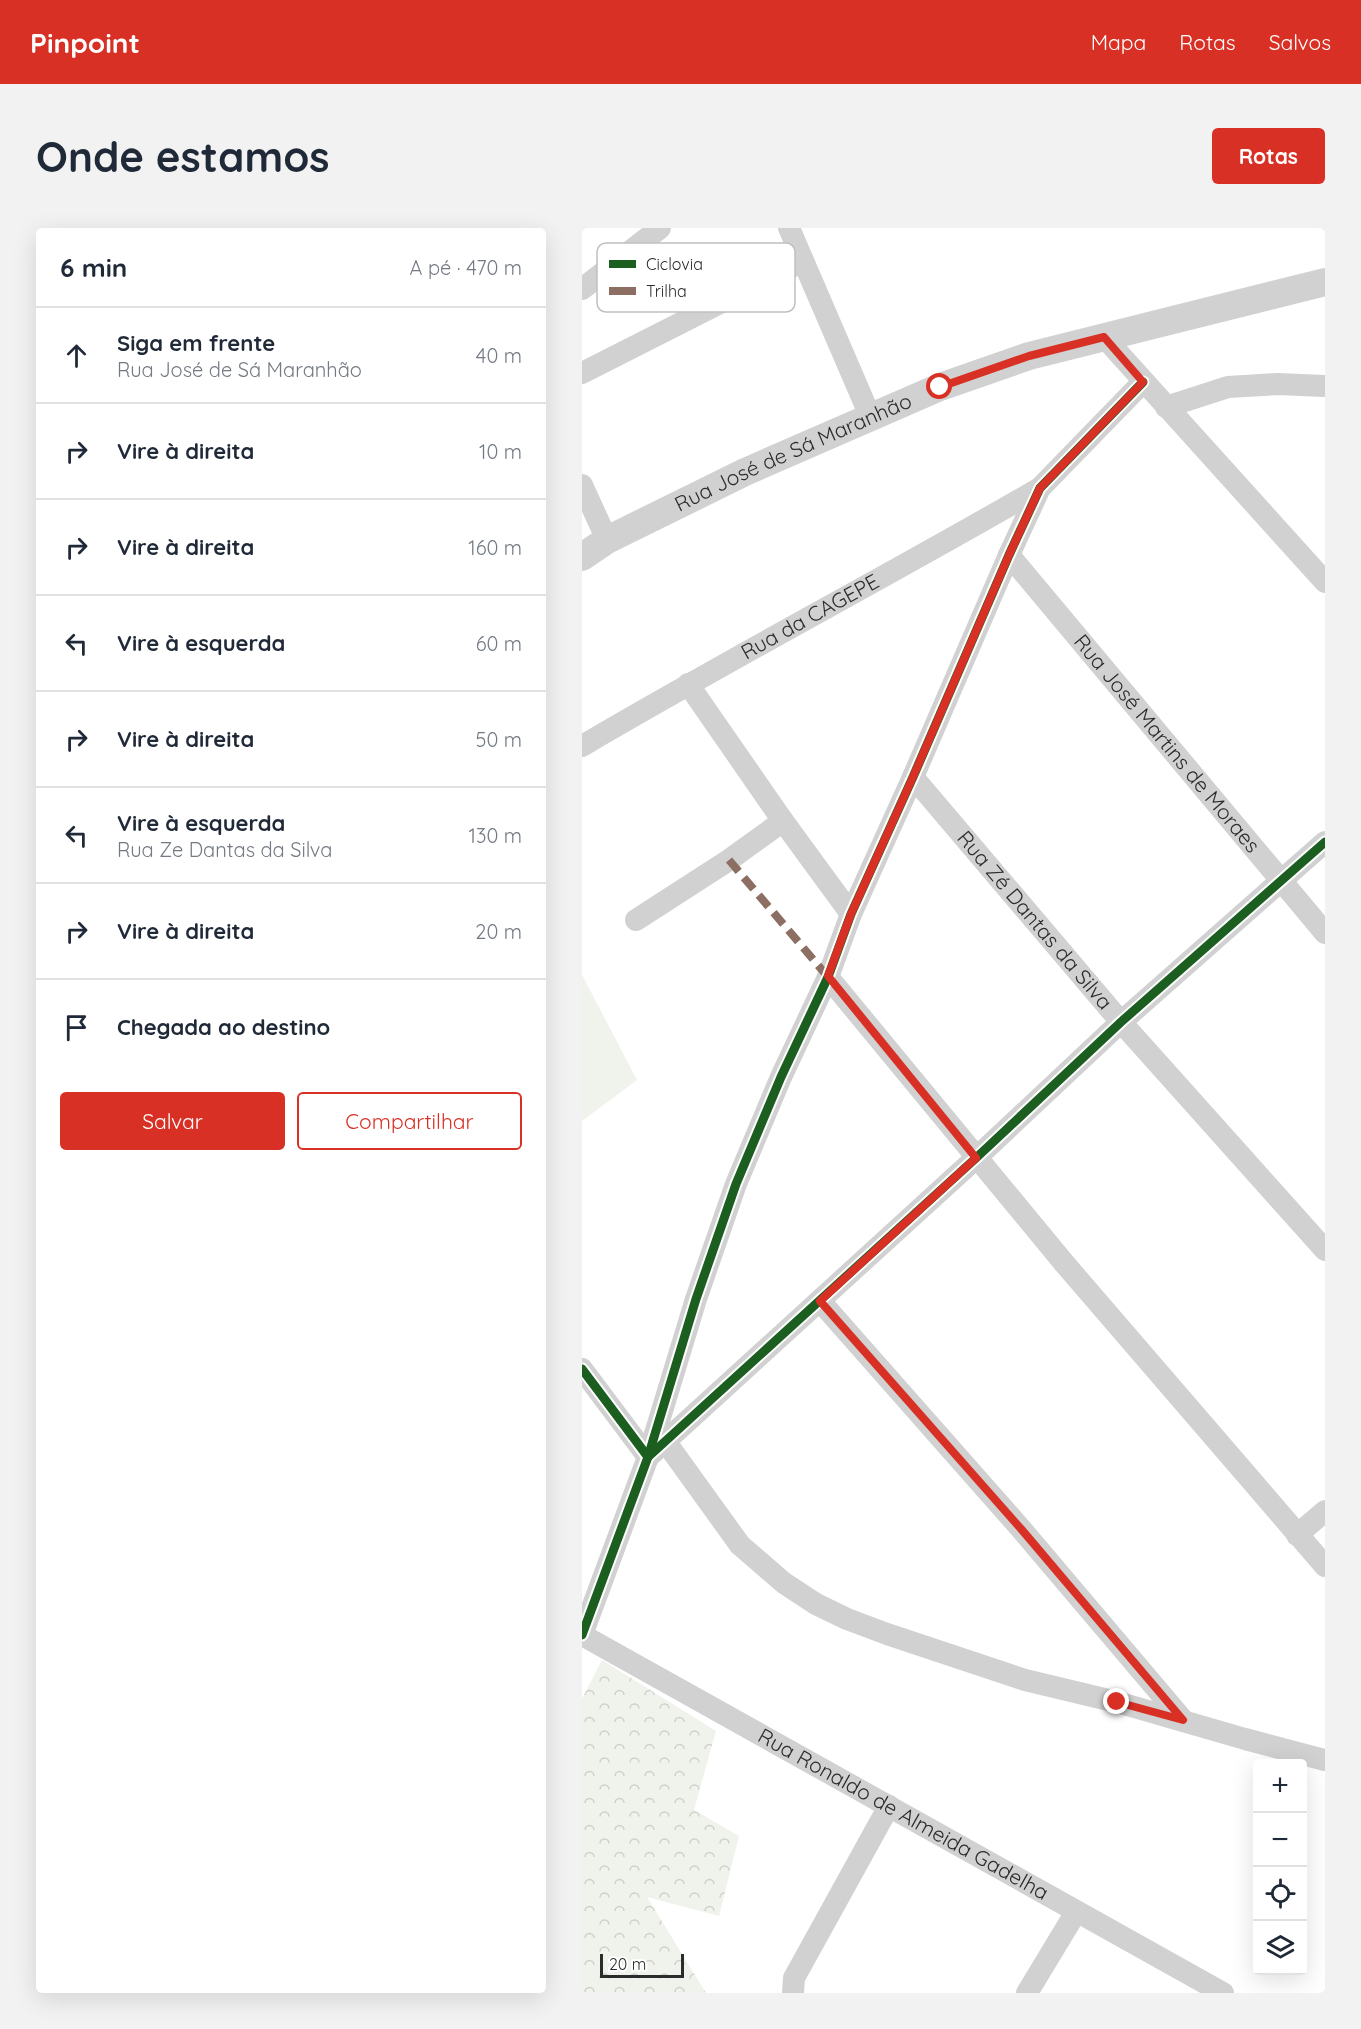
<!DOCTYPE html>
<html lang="pt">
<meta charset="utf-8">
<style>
body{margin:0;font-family:Quicksand,sans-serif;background:#f2f2f3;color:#1f2937}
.controls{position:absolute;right:18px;bottom:18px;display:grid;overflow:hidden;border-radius:6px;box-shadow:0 6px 24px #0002}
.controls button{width:54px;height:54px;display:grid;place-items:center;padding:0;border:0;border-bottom:2px solid #e0e1e3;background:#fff;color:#1f2937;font:30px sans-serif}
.scale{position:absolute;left:18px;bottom:15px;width:84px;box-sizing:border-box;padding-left:6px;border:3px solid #2c2c2c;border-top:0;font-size:16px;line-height:21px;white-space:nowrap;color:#2c2c2c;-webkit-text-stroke:4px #fff;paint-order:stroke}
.stop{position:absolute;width:18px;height:18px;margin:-14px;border:4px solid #d93025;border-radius:50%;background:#fff}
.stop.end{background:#d93025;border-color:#fff;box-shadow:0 2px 6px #0008}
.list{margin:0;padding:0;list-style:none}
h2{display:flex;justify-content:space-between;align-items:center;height:78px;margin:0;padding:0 24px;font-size:26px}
h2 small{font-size:20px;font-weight:400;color:#747a83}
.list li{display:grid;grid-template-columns:39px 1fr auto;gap:18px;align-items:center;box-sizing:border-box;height:96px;padding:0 24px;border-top:2px solid #e0e1e3}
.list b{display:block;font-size:22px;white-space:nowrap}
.list p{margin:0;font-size:20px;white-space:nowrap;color:#747a83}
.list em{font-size:20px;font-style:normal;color:#747a83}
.actions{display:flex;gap:12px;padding:18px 24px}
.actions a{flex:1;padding:14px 0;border:2px solid #d93025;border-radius:6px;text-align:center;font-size:21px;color:#d93025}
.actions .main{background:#d93025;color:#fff}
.icon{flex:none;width:33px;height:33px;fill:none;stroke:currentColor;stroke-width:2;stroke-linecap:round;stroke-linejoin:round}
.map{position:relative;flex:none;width:743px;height:1765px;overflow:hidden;border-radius:6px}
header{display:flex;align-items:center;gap:36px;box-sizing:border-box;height:84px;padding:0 30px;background:#d93025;color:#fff}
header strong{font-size:28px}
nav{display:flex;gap:33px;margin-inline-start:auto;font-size:21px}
.intro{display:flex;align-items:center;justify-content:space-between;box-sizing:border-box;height:144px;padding:0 36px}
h1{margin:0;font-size:42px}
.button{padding:15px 27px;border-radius:6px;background:#d93025;color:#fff;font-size:21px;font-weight:700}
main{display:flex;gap:36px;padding:0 36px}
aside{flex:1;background:#fff;border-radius:6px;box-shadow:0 6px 24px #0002}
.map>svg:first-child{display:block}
.forest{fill:url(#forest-crowns)}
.pitch{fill:#f0f3eb}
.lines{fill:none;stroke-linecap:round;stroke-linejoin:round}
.minor{stroke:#d1d1d1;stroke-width:22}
.tertiary{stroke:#d1d1d1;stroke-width:28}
.quiet{stroke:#8d6e63;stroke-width:8;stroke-dasharray:15 8;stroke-linecap:butt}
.cycleway-casing{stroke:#fff;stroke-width:13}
.cycleway{stroke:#1b5e20;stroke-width:9}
.route{stroke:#d93025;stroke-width:8}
.labels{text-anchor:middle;stroke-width:6;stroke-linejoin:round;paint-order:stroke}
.street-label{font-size:21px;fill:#2c2c2c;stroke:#fff}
.key{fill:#fff;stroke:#c0c0c0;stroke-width:1.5}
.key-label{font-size:16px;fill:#2c2c2c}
</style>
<header>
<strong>Pinpoint</strong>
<nav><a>Mapa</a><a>Rotas</a><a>Salvos</a></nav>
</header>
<div class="intro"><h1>Onde estamos</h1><a class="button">Rotas</a></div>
<main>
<aside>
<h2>6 min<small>A pé · 470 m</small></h2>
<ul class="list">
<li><svg class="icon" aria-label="ahead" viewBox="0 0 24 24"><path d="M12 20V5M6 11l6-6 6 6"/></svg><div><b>Siga em frente</b><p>Rua José de Sá Maranhão</p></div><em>40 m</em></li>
<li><svg class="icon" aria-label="right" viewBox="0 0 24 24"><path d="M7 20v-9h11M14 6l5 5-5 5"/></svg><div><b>Vire à direita</b></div><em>10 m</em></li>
<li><svg class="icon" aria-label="right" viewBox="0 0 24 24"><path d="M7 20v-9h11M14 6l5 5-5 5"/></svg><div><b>Vire à direita</b></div><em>160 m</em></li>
<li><svg class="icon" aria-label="left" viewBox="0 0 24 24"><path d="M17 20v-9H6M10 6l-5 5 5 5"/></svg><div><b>Vire à esquerda</b></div><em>60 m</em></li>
<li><svg class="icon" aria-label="right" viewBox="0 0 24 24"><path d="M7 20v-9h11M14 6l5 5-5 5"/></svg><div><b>Vire à direita</b></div><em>50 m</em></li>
<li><svg class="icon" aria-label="left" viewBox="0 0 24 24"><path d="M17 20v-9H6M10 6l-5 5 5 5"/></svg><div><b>Vire à esquerda</b><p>Rua Ze Dantas da Silva</p></div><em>130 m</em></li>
<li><svg class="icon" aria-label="right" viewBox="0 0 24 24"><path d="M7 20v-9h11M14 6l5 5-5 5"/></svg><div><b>Vire à direita</b></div><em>20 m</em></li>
<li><svg class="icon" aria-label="arrive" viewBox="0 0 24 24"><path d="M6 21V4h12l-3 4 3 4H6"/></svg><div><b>Chegada ao destino</b></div></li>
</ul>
<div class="actions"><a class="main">Salvar</a><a>Compartilhar</a></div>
</aside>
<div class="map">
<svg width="743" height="1765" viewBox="0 0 743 1765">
<defs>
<pattern id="forest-crowns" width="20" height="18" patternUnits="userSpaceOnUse" patternTransform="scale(1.5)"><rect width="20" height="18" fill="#f0f3eb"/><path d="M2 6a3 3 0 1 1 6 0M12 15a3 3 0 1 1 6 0" fill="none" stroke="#ced0ca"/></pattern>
</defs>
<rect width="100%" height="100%" fill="#fff"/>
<!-- forest -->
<path class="forest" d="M20,1432l114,71 -22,79 45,26 -20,80 -72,-19 59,96h-124v-294z"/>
<!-- pitch -->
<path class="pitch" d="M0,747l55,105 -55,41z"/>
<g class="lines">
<!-- minor -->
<g class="minor">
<path d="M207,0l81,188"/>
<path d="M0,61l78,-61"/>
<path d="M522,109l221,245"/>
<path d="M0,145l221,-112"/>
<path d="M584,179l62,-20 50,-3 47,2"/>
<path d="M0,257l25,55"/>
<path id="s1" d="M427,327l316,378"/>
<path d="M106,456l95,137 68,93"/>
<path id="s2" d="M0,518c151,-89 306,-170 458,-258"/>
<path id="s3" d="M331,549l208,245 204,228"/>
<path d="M54,692l93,-60 54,-39"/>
<path d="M246,749l236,286 261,303"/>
<path d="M238,1073l202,229 161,190"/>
<path d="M0,1141l66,88 328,-299 145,-136 204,-180"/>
<path d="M83,1213l75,104 44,38 32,21 31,15 40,15 138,46 92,22 128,37 80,21"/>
<path d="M715,1307l28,-24"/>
<path d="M0,1407l66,-178 48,-158 40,-115 45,-107 47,-100 23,-63 62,-137 96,-222 31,-67 103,-106"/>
<path id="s4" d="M0,1407l641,358"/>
<path d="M211,1765l1,-15 95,-172"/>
<path d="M445,1765l49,-81"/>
</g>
<!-- tertiary -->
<path class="tertiary" id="s5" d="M0,329l25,-17 138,-68 195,-85 89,-31 296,-74"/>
<!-- quiet -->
<path class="quiet" d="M147,632l99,117"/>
<!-- cycleway casing -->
<g class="cycleway-casing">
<g id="cycleway">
<path d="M0,1141l66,88 328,-299 145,-136 204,-180"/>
<path d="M0,1407l66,-178 48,-158 40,-115 45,-107 47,-100 23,-63 62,-137 96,-222 31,-67 103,-106"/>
</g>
</g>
<!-- cycleway -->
<use href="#cycleway" class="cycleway"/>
</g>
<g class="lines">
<!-- route -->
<path class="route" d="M358,159l89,-31 75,-19 39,45 -103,106 -31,67 -96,222 -62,137 -23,62 148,182 -156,143 202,229 161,190 -66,-18"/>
</g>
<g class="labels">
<!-- street labels -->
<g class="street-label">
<text dy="7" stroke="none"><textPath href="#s5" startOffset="236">Rua José de Sá Maranhão</textPath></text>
<text dy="7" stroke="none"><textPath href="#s2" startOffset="262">Rua da CAGEPE</textPath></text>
<text dy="7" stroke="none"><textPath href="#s1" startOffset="246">Rua José Martins de Moraes</textPath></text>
<text dy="7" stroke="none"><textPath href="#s3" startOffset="188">Rua Zé Dantas da Silva</textPath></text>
<text dy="7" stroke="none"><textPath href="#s4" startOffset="368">Rua Ronaldo de Almeida Gadelha</textPath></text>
</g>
</g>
<!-- legend -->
<rect x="15" y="15" width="198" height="69" rx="9" class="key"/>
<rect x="27" y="32" width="27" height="8" fill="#1b5e20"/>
<rect x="27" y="59" width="27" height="8" fill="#8d6e63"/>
<g class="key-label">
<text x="64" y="42">Ciclovia</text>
<text x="64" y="69">Trilha</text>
</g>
</svg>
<div class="controls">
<button>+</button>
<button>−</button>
<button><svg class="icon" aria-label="locate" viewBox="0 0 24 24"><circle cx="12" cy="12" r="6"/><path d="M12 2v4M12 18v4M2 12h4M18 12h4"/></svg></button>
<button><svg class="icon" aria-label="layers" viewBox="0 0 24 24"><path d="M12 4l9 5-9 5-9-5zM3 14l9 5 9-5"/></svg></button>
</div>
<div class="scale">20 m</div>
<div class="stop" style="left:358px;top:159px"></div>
<div class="stop end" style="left:535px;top:1474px"></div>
</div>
</main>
